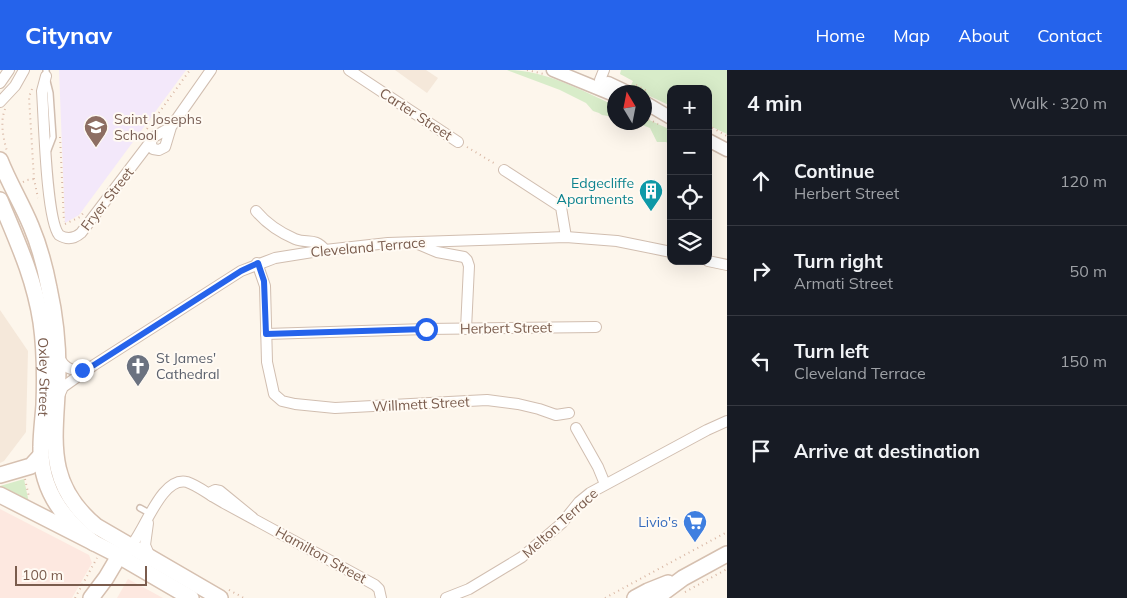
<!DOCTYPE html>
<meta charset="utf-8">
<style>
body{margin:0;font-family:Mulish,sans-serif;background:#20242c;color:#f1f3f6}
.controls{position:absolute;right:15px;top:15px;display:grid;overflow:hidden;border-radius:10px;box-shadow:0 5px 20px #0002}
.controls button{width:45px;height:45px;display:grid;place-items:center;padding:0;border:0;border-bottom:1px solid #363941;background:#171b24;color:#f1f3f6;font:25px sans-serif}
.compass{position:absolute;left:607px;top:15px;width:45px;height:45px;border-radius:50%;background:#171b24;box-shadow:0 5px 20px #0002;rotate:350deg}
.scale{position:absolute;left:15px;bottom:12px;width:132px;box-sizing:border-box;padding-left:5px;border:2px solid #7a5c4d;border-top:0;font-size:14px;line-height:18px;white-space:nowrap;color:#7a5c4d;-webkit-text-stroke:4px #fffaf3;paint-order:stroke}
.stop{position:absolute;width:15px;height:15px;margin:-11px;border:4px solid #2563eb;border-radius:50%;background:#fff}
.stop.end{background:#2563eb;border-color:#fff;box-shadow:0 1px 5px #0008}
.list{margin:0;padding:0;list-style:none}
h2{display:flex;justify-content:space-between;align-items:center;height:65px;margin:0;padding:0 20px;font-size:21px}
h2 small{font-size:16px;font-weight:400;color:#9ea1a6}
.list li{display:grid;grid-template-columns:32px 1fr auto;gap:15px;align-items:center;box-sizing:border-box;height:90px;padding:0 20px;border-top:1px solid #363941}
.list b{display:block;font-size:19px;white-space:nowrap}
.list p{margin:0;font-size:16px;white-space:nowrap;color:#9ea1a6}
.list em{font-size:16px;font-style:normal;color:#9ea1a6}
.icon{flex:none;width:28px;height:28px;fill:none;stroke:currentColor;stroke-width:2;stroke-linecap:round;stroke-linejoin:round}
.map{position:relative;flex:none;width:727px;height:528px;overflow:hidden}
header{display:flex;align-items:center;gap:30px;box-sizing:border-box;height:70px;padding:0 25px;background:#2563eb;color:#fff}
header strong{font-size:24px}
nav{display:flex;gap:28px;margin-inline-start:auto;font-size:18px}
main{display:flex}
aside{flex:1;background:#171b24}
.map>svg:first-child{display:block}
.residential{fill:#f5e8da}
.commercial{fill:#fde8e0}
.education{fill:#f3e8fa}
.green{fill:#d8ecc9}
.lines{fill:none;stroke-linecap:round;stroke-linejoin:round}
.service-casing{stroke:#d1beb0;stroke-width:8}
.minor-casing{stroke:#d1beb0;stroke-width:12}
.tertiary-casing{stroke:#d1beb0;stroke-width:15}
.secondary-casing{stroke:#d6c0b0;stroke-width:18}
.path{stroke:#d9b8a5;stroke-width:2;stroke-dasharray:1 4;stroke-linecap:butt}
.service{stroke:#fff;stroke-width:5}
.minor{stroke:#fff;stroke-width:10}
.tertiary{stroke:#fff;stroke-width:12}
.secondary{stroke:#fff;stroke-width:15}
.route{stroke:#2563eb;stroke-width:6}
.labels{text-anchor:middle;stroke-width:4;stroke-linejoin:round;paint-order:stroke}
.street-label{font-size:14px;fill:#7a5c4d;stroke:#fffaf3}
.education-label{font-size:14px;fill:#785e54;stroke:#fffaf3;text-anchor:start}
.culture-label{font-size:14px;fill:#0d838f;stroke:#fffaf3;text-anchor:end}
.worship-label{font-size:14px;fill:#5b616d;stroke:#fffaf3;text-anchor:start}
.shop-label{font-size:14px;fill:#366cbe;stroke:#fffaf3;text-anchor:end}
</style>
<header>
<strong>Citynav</strong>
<nav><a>Home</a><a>Map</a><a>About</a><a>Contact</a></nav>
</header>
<main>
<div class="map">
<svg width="727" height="528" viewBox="0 0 727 528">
<rect width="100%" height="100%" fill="#fdf6ec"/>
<!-- residential -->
<g class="residential">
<path d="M395,0h31l12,8 -11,15z"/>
<path d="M0,240l28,41 -2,81 -22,29 -4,2z"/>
</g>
<!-- commercial -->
<g class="commercial">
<path d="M0,439l89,46 3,8 -20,35h-72z"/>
<path d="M128,509l35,19h-46z"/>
</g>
<!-- education -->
<path class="education" d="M59,0h127l-107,145 -14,8z"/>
<!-- green -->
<g class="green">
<path d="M507,0c38,0 73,20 107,35v12l-12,-2 -3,-2 -6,-2 -7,-8 -26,-13z"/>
<path d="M621,0h106v64l-19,-9v-36h-37v17l-41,-19 3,-6 -13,-7z"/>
<path d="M645,48l26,12v15l-5,-3h-9l-7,-14 -13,-5 7,-1z"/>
<path d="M24,409l5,24 -29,-13v-4z"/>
</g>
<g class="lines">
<!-- service casing -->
<g class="service-casing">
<g id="service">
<path d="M46,0l1,11 3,12 3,44 -5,13"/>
<path d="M140,438l11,6"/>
</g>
</g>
<!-- minor casing -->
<g class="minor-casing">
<g id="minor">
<path d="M349,0l109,72"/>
<path d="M46,6l-4,15c2,26 4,128 17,144 8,5 15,4 22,-2l70,-92"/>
<path d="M600,10l4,-10"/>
<path d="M0,13l9,-13"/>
<path d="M0,32l15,-16 9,-16"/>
<path d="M171,57l-19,11 -1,6 2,5 6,1 6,-3 6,-20 40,-57"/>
<path d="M504,100l57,37 5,30"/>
<path d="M256,141c10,12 25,22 39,28 12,5 20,-2 30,11"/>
<path d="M418,174l19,8 27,5 3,3 2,6 -3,63"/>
<path d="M708,191l19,4"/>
<path d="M257,193l8,23 2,76 7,32 8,7 13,3 40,4 152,-8 31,4 21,5 17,6 13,-2"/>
<path d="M266,264l160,-5 170,-2"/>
<path d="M59,287c6,13 15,15 28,11"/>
<path d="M58,328l5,-11 31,-22 147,-94 34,-13 50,-8 63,-7 178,-6 51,4 54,11"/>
<path d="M576,358l22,39 7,17"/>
<path d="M253,448l-33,-27 -5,-1 -4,2 1,4 12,7 151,82 4,4 2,9"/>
<path d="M148,453l-3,22 5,12"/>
<path d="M130,477c15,-16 31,-71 57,-65 9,3 17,9 25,14"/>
<path d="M446,528l23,-9 53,-32 40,-34 17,-21 11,-9 117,-63 20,-9"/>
</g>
</g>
<!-- tertiary casing -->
<g class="tertiary-casing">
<g id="tertiary">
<path d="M553,0l61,25"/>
<path d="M608,13l19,9"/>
<path d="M644,32l27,16"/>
<path d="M708,70l19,10"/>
</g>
</g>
<!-- secondary casing -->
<g class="secondary-casing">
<g id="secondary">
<path d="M0,90c9,23 22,44 31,66 8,19 14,41 18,62 6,27 9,56 9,83 -1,62 -17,109 38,155l124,72"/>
<path id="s1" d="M0,130c17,41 34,77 41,122 4,28 4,56 3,83 -1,14 -3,28 -3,42 -1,41 21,72 53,96"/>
<path d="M0,405l31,-9 10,-11"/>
<path d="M0,425l112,57 79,46"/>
<path d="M91,528l15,-20 13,-22 7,-5"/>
<path d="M635,528l13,-7 20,-8"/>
<path d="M656,528l27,-20 44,-24"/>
</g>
</g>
<!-- path -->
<g class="path">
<path d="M527,0l17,4"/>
<path d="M636,15l11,6"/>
<path d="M32,19l-3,8 5,82 4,19"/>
<path d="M5,39c-5,13 -2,29 2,42"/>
<path d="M644,47l14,7"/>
<path d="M708,55l19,11"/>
<path d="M147,59l43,-59"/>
<path d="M60,67l4,85"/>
<path d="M467,77l30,18"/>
<path d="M23,112l4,-2 7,-1"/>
<path d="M65,154l15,-7 4,-5"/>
<path d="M25,409l4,18"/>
<path d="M229,520l15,8"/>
<path d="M685,522l42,-23"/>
<path d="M75,528l22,-40"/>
<path d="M605,528l122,-66"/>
</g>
<!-- service -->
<use href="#service" class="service"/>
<!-- minor -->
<use href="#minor" class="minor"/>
<!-- tertiary -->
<use href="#tertiary" class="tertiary"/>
<!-- secondary -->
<use href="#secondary" class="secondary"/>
</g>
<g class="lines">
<!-- route -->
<path class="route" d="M82,300l12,-5 147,-94 17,-8 6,18 2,53 160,-5"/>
</g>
<!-- icons -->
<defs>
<g id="school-pin" transform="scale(1.25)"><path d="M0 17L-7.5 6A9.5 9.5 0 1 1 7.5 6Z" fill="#8d6e63" stroke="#fffaf3"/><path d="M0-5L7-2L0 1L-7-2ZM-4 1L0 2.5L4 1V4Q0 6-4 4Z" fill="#fff"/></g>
<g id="building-pin" transform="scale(1.25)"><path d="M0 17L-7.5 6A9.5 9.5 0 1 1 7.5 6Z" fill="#0f9aa8" stroke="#fffaf3"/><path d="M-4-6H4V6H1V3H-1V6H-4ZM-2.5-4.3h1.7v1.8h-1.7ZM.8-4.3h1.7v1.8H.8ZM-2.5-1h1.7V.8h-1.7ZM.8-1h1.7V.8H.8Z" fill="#fff"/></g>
<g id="church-pin" transform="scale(1.25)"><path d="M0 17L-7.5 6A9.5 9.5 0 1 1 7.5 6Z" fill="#6b7280" stroke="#fffaf3"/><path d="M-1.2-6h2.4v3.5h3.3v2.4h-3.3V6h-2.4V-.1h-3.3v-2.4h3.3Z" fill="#fff"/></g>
<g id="supermarket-pin" transform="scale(1.25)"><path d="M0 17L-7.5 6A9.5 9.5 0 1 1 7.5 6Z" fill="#3f7fe0" stroke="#fffaf3"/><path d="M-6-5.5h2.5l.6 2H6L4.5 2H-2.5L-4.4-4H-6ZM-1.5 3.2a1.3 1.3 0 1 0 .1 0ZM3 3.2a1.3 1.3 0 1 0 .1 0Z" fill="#fff"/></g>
</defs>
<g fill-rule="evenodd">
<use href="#school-pin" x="96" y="57"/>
<use href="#building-pin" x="651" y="121"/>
<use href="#church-pin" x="138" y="296"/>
<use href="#supermarket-pin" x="695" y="452"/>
</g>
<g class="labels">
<!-- street labels -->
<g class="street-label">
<text transform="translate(416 44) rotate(33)" y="5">Carter Street</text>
<text transform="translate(107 129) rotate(-52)" y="5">Fryer Street</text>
<text transform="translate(368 177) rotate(-5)" y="5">Cleveland Terrace</text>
<text transform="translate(506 258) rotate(-1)" y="5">Herbert Street</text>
<text dy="5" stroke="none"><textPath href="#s1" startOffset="184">Oxley Street</textPath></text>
<text transform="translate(421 334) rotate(-3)" y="5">Willmett Street</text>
<text transform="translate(560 453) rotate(-42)" y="5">Melton Terrace</text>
<text transform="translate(321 485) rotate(29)" y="5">Hamilton Street</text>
</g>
<!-- education labels -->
<g class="education-label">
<text x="114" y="54">Saint Josephs<tspan x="114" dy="16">School</tspan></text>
</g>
<!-- culture labels -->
<g class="culture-label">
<text x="634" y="118">Edgecliffe<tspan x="634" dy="16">Apartments</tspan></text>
</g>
<!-- worship labels -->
<g class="worship-label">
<text x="156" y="293">St James'<tspan x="156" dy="16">Cathedral</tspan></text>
</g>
<!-- shop labels -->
<g class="shop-label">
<text x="678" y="457">Livio's</text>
</g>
</g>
</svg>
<div class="controls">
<button>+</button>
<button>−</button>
<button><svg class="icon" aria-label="locate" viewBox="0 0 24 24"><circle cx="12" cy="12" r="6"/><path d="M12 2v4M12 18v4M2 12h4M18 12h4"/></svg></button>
<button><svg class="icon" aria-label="layers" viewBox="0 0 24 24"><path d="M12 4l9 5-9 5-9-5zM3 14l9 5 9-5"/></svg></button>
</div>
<svg class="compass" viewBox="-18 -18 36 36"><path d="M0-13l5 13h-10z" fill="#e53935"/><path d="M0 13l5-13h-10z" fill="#9ea1a6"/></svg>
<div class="scale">100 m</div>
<div class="stop" style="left:426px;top:259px"></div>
<div class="stop end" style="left:82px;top:300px"></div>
</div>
<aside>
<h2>4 min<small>Walk · 320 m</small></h2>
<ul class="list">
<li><svg class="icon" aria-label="ahead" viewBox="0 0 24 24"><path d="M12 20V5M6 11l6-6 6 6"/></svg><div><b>Continue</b><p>Herbert Street</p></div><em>120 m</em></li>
<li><svg class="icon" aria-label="right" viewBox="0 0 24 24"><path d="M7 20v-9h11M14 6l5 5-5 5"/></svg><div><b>Turn right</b><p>Armati Street</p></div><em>50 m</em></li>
<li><svg class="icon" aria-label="left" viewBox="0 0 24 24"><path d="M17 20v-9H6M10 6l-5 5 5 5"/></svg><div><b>Turn left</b><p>Cleveland Terrace</p></div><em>150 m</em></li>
<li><svg class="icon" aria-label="arrive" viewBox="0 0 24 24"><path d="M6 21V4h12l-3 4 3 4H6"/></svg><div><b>Arrive at destination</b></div></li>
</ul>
</aside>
</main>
